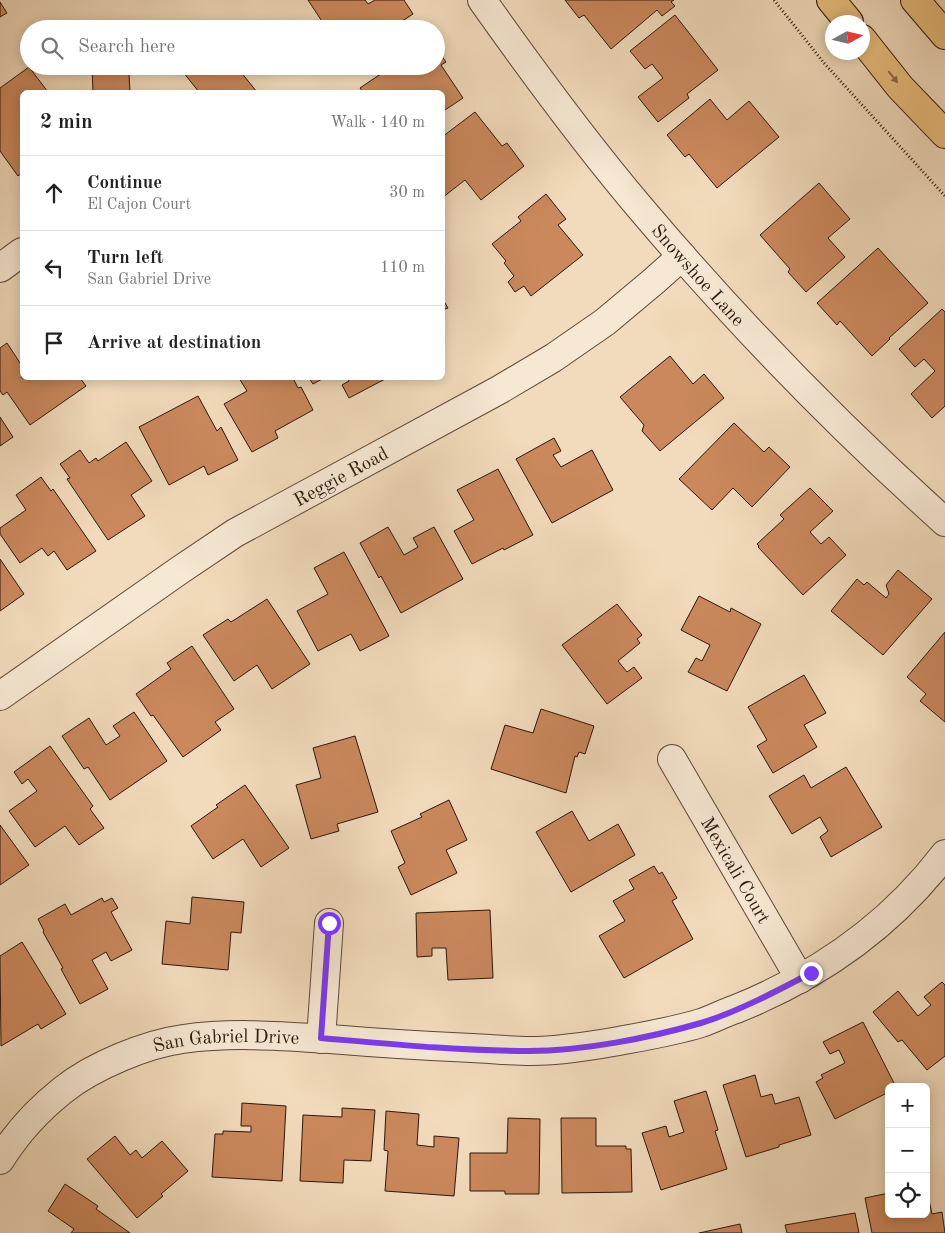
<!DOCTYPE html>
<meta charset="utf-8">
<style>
body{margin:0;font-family:"Old Standard TT",serif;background:#f6f6f6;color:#222}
.controls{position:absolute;right:15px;bottom:15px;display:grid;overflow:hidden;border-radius:8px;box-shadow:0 2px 12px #0003}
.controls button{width:45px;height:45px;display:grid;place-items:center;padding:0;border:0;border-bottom:1px solid #e0e0e0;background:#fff;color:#222;font:25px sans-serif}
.compass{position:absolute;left:825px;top:15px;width:45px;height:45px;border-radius:50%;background:#fff;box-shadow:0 2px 12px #0003;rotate:82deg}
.stop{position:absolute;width:15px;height:15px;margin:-11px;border:4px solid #7c3aed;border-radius:50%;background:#fff}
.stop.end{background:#7c3aed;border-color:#fff;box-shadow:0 1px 5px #0008}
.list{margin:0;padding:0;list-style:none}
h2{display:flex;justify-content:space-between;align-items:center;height:65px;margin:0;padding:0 20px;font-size:21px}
h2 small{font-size:16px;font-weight:400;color:#767676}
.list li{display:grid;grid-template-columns:32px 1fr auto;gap:15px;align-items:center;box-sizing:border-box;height:75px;padding:0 20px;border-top:1px solid #e0e0e0}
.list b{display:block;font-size:19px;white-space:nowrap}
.list p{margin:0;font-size:16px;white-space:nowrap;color:#767676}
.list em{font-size:16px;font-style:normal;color:#767676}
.icon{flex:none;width:28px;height:28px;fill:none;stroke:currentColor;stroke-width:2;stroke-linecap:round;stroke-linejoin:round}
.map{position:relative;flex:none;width:945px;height:1233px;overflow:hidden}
.search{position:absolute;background:#fff;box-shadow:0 2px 12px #0003;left:20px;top:20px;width:425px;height:55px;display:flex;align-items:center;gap:12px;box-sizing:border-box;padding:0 18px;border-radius:28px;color:#767676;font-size:19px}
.panel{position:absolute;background:#fff;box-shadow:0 2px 12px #0003;left:20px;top:90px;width:425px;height:290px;border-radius:8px}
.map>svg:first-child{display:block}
.building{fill:#cb885d;stroke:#2c160d}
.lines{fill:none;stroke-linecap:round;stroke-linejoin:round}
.minor-casing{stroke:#5e4739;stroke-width:30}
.major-casing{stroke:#2c160d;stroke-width:30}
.path{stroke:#2c160d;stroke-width:3;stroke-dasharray:1 2.5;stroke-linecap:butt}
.minor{stroke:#f7e8d3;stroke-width:28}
.major{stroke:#e9be7e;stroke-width:28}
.oneway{fill:#8a6a46}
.route{stroke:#7c3aed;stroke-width:6}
.labels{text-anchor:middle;stroke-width:4;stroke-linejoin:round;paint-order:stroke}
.street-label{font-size:19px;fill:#2c160d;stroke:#f7e8d3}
</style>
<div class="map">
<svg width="945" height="1233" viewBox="0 0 945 1233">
<rect width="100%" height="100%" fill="#f2dbbc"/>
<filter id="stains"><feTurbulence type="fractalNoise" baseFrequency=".004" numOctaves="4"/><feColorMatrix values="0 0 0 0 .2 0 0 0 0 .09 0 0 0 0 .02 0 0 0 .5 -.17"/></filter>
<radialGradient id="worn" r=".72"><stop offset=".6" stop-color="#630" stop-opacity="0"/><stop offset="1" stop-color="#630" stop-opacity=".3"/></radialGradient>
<!-- building -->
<g class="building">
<path d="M308,0h57l3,4 7,-4h29l9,14 -23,15h-63z"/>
<path d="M565,0h109l-3,2 4,4 -13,10 -5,-6 -46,39 -27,-34 -5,3z"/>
<path d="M0,2l7,11 -7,4z"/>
<path d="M675,15l43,55 -31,24 2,4 -31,24 -20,-25 25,-19 -11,-14 -7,5 -15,-18z"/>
<path d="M125,21l1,2 33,-2 1,8h-71v-6z"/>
<path d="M436,48l10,14 -5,3 22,33 -21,14v-20h-79l-3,-4 25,-17 -3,-5h54z"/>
<path d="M92,66h45v7l-8,1 1,18h-37z"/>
<path d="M191,66h45l21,26h-58l-16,-20z"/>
<path d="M29,67l19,25h-26v81l-4,3 -18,-25v-63z"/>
<path d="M710,99l17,21 22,-19 30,36 -62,51 -28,-34 -4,3 -18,-22z"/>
<path d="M475,112l27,34 5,-3 17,23 -43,34 -16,-20 -23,18v-61z"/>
<path d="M819,183l31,36 -22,19 17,19 -39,35 -18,-20 2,-3 -30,-34z"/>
<path d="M546,194l20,25 -8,6 25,30 -52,41 -7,-10 -9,6 -7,-10 6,-6 -10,-13 2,-2 -14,-17 29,-23 -3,-4z"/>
<path d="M878,248l50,55 -39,35 1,1 -18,17 -32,-35 -3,4 -20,-22z"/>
<path d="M442,298l6,10 -6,2z"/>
<path d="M942,309l3,3v94l-13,12 -21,-24 24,-23 -11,-12 -9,8 -16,-18z"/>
<path d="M7,343l15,23v12h58l6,8 -56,39 -23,-33 -4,3 -3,-4v-43z"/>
<path d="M670,356l23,28 11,-10 20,24 -64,53 -18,-20 2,-6 -24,-28z"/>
<path d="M239,378h54l5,10 3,-1 12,23 -38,21 3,7 -26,14 -28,-48 23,-13z"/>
<path d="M309,378h15l-11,6z"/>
<path d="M347,378h40l-38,20 -7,-13 7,-4z"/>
<path d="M198,396l19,35 4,-4 17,33 -30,15 -4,-9 -35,19 -30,-58z"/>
<path d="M0,417l13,20 -13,9z"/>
<path d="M734,423l30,29 5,-5 21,20 -38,40 -19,-19 -21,22 -33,-31z"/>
<path d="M554,438l7,13 -8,4 8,12 31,-17 21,40 -61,33 -36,-64z"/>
<path d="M126,442l26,39 -21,14 14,21 -37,24 -41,-61 3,-1 -10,-14 20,-14 9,13 7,-5 2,3z"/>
<path d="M498,469l35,66 -29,15 -1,-2 -31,16 -18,-33 20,-11 -17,-30z"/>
<path d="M41,477l10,14 2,-2 43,62 -29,19 -13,-19 -6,5 -6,-8 -22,15 -20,-29v-6l26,-18 -10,-15z"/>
<path d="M810,488l23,23 -23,21 11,12 8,-7 17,18 -43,40 -45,-48 1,-1 -2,-2 27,-25 -4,-4z"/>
<path d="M388,527l16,28 14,-8 -5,-9 21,-11 29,52 -62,34 -20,-37 -2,2 -19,-35z"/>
<path d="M344,552l45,84 -29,15 -9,-17 -33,17 -21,-40 31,-17 -14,-26z"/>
<path d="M0,559l24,35 -24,17z"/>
<path d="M898,570l34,29 -49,56 -52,-44 26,-32 7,6 3,-3 19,16 3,-4 -3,-9z"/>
<path d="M699,596l31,16 1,-4 30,16 -34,67 -39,-19 8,-14 6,3 8,-16 -29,-15z"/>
<path d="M267,599l43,65 -38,25 -15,-24 -23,16 -31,-46 25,-16 3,3z"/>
<path d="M617,604l25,31 -5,4 3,4 -22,18 9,11 7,-5 8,11 -35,26 -45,-59z"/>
<path d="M945,632v90l-25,-21 6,-7 -19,-17z"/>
<path d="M192,646l42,63 -19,13 6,8 -38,27 -30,-42 -2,1 -15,-22 35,-25 -4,-6z"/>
<path d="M804,675l22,38 -22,12 13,22 -44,26 -16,-27 10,-6 -19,-33z"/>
<path d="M541,709l53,17 -9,28 -6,-2 -2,5 -2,-1 -9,37 -75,-24 14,-44 28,8z"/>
<path d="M134,712l33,49 -57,39 -22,-33 -4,2 -22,-33 27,-18 17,27 14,-9 -7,-10z"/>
<path d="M355,736l23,76 -41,12 2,7 -28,8 -15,-54 25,-7 -8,-30z"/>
<path d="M50,746l43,60 -3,3 14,19 -25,17 -14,-19 -30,21 -26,-36 28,-20 -9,-12 -6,5 -8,-12z"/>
<path d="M846,767l36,60 -51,30 -11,-20 8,-6 -8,-14 -28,17 -23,-38 35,-21 7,13z"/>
<path d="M245,785l44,63 -28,19 -18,-28 -30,20 -22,-33 27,-19 -2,-2z"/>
<path d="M449,800l18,40 -21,10 11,23 -46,22 -13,-28 7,-4 -14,-32 31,-14 -2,-3z"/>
<path d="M572,811l17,30 29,-17 17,31 -64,37 -35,-60z"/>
<path d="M0,825l29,40 -29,20z"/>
<path d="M654,866l5,8 3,-2 15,26 -5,3 21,38 -69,39 -25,-42 26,-15 -12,-20 21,-12 -5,-9z"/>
<path d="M192,897l52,5 -3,31 -10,-1 -3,38 -66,-6 4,-43 24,3z"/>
<path d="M102,898l2,4 8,-4 6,10 -7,4 21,38 -21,11 -5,-9 -14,8 16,29 -28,15 -19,-35 2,-1 -20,-36 1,-1 -6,-12 27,-15 6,11z"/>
<path d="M490,910l3,68 -45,2 -2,-32h-14v8l-15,1 -1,-44z"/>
<path d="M22,942l44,72 -25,15 -3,-5 -37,22 -1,-90z"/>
<path d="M942,982l3,3v71l-18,14 -25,-30 -4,2 -25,-30 25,-21 20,25 13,-11 -7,-8z"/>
<path d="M863,1022l33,65h-7v5l-54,27 -19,-37 7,-4 -2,-3 24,-12 -6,-13 -9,4 -7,-12z"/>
<path d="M755,1075l6,22 11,-3 3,10 24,-7 12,38 -32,10v2l-33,10 -23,-72z"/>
<path d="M706,1091l12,39 -3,1 12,38 -66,21 -19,-57 24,-7 3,11 15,-5 -10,-31z"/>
<path d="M242,1103l44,3 -4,75 -70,-4 3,-43h8v-3l28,1v-6h-10z"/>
<path d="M342,1108l33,2 -4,51 -27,-1 -1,23 -43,-2 3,-66 39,2z"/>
<path d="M386,1111l33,3 -2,31 17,2v-11l25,2 -5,58 -69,-5 3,-40 -4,-1z"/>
<path d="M508,1118l32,1 -1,75h-34v-3h-35v-38h37z"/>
<path d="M561,1118h35v28h30v3h5l1,43 -70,1z"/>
<path d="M115,1136l15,19 6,-5 6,8 20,-17 26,30 -27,23 2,2 -26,22 -50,-59z"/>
<path d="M65,1184l33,22 -2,3 34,24h-59l3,-4 -26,-18z"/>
<path d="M889,1193v21h37v-18l2,-1 4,19 10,-2 3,21h-73l-7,-35z"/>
<path d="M855,1213l4,20h-72l-2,-8z"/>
<path d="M740,1224l2,9h-43z"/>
</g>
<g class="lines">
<!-- minor casing -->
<g class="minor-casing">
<g id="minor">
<path id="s1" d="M482,0c51,72 103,143 160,210 94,111 195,215 303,312"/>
<path d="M0,268l22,-16"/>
<path id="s2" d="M0,696l180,-126 55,-37 264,-143 54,-32 52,-36 49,-41 28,-25"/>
<path id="s3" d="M672,759l128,220"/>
<path d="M321,1039l8,-116"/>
<path id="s4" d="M0,1160c16,-26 39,-51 63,-70 30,-24 83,-46 120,-51 49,-7 98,-3 147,0 48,4 95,7 142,9 20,1 39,3 58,3 30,0 60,-5 89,-10 27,-5 56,-10 82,-18 12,-4 23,-10 35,-14 82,-33 155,-84 209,-155"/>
</g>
</g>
<!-- major casing -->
<g class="major-casing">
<g id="major">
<path d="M831,0l18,22"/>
<path d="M915,0l30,35"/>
<path d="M862,39l38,48 45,47"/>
</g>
</g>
<!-- path -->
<path class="path" d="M774,0l50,63 121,133"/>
<!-- minor -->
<use href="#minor" class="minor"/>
<!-- major -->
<use href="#major" class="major"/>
</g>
<!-- one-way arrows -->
<defs><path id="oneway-solid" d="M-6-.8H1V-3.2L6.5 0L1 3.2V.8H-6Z" transform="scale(1.25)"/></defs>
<use class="oneway" href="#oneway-solid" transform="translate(893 77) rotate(51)"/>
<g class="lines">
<!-- route -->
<path class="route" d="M329,923l-8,115c69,6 139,13 208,13 54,0 120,-13 172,-28 36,-11 76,-32 110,-50"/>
</g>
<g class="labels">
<!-- street labels -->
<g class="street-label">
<text dy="7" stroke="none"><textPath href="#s1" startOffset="350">Snowshoe Lane</textPath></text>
<text dy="7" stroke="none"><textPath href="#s2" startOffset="406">Reggie Road</textPath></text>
<text dy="7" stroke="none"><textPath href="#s3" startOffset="128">Mexicali Court</textPath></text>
<text dy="7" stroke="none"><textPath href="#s4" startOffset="269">San Gabriel Drive</textPath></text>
</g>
</g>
<rect width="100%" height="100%" filter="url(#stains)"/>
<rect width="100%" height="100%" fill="url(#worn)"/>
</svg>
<div class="controls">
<button>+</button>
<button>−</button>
<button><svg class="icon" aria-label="locate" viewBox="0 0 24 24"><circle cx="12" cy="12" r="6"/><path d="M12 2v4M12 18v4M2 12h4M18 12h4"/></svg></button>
</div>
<svg class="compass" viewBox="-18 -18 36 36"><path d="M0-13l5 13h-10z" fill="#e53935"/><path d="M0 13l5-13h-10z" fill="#767676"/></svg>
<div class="stop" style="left:329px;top:923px"></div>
<div class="stop end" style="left:811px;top:973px"></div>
<div class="search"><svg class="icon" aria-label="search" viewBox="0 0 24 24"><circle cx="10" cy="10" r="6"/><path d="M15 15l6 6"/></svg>Search here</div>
<section class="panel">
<h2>2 min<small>Walk · 140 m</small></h2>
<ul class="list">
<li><svg class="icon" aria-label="ahead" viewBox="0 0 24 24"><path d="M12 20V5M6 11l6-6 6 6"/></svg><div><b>Continue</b><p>El Cajon Court</p></div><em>30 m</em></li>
<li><svg class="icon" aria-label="left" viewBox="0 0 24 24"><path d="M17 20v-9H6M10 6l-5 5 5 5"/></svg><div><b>Turn left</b><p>San Gabriel Drive</p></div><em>110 m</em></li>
<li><svg class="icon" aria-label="arrive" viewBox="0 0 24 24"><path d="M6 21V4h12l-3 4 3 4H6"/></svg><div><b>Arrive at destination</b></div></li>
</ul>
</section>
</div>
